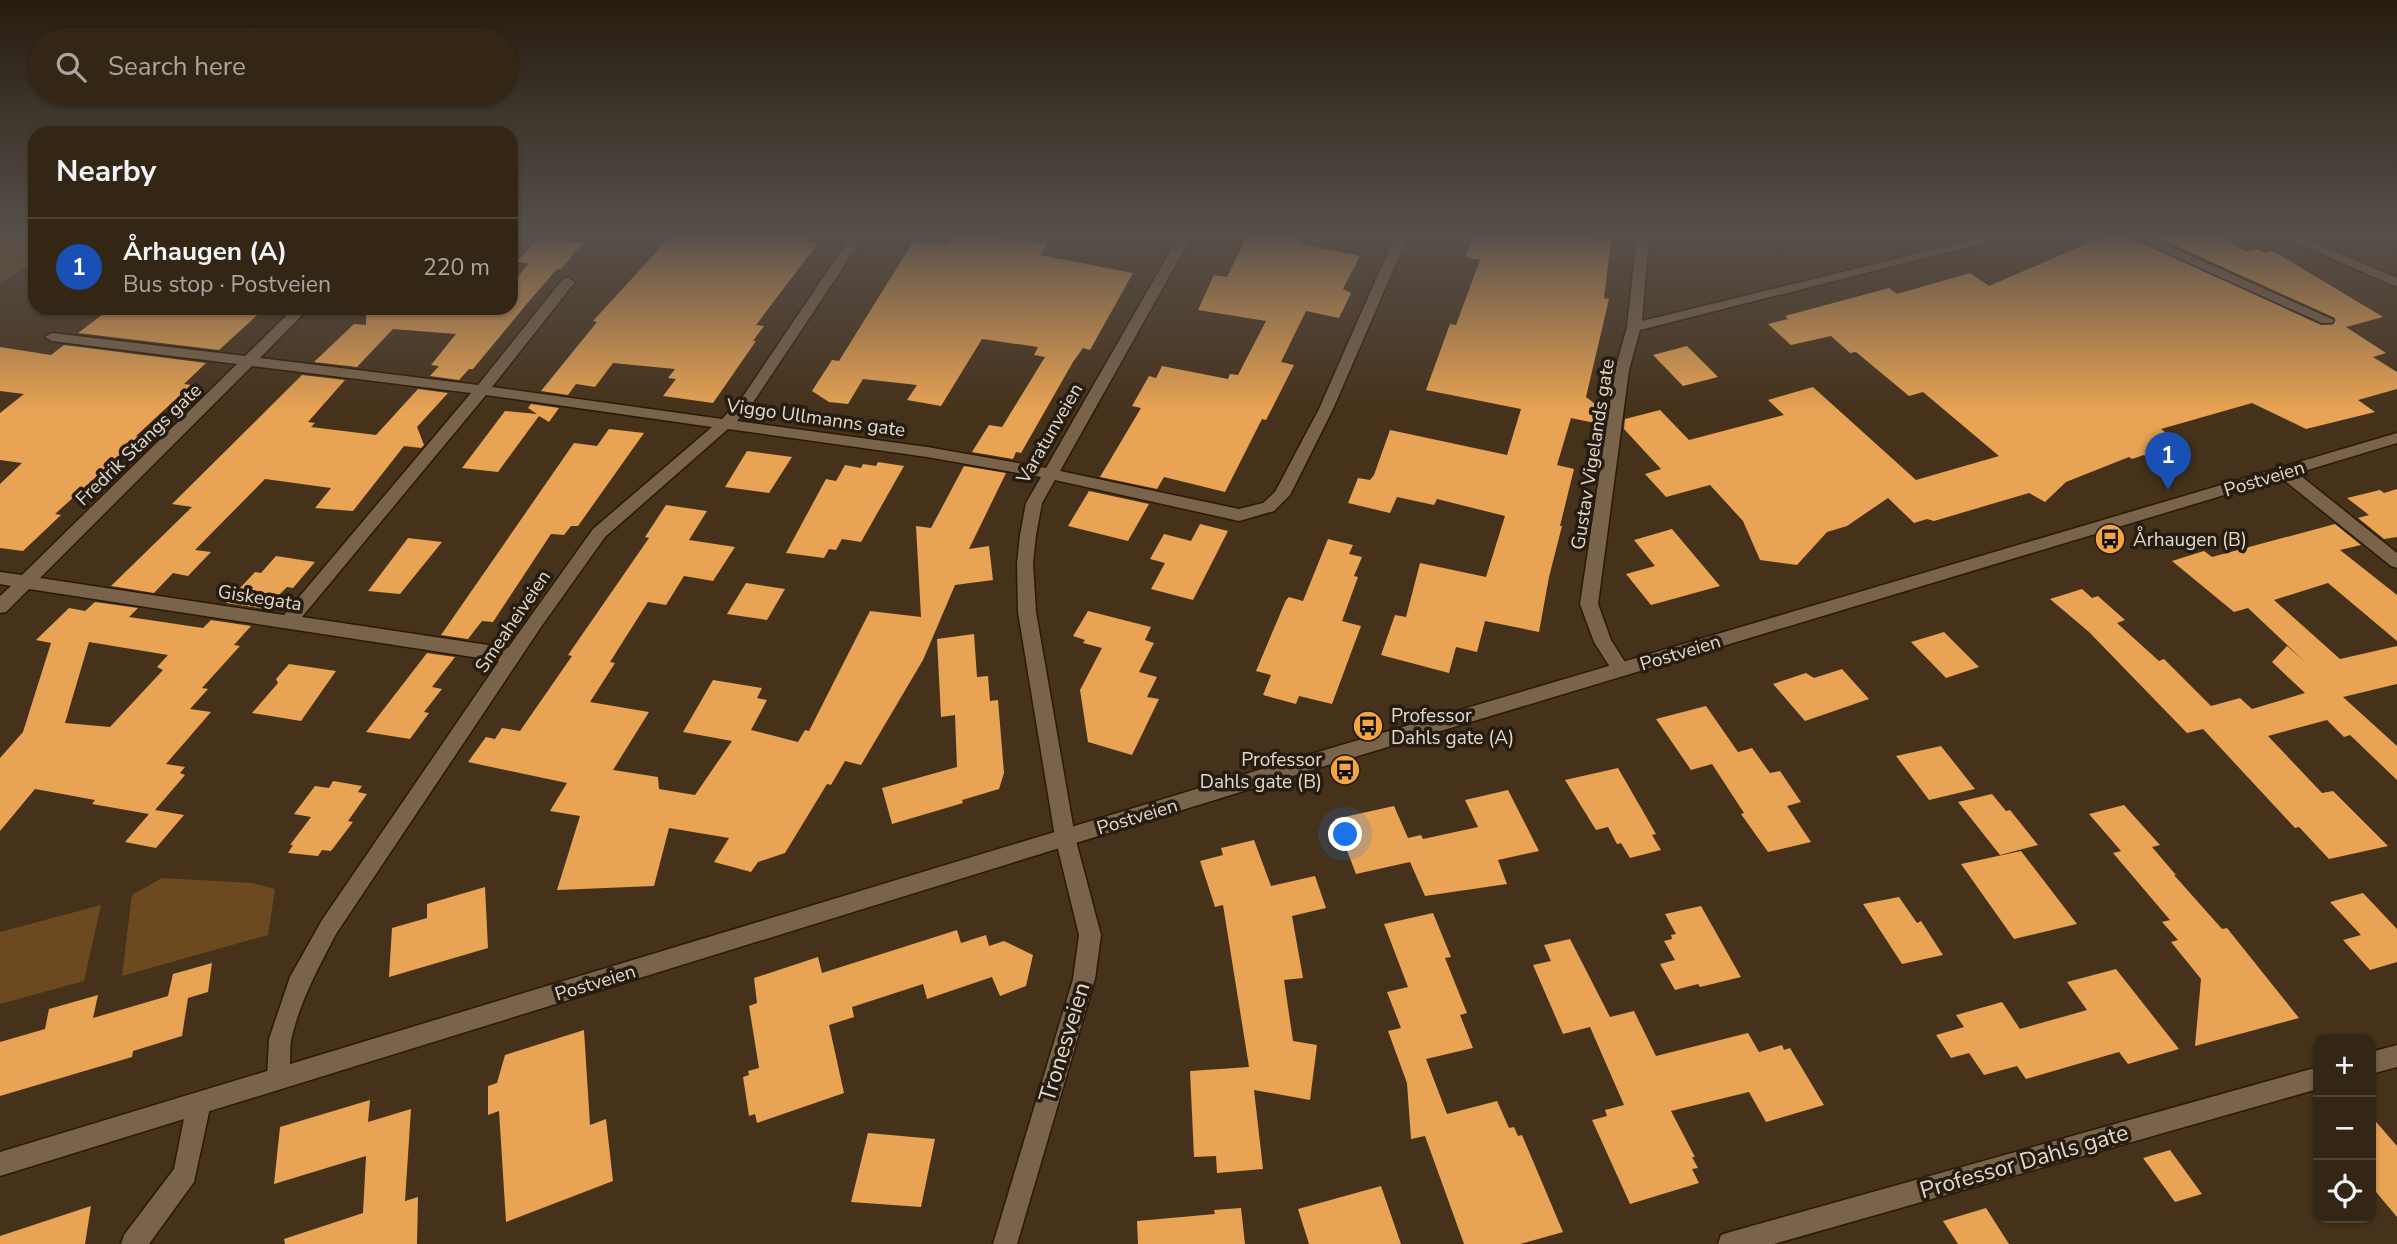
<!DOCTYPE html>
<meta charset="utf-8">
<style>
body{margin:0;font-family:"Nunito Sans",sans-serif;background:#3f3222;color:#f1f3f6}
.controls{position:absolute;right:21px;bottom:21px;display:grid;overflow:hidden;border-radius:14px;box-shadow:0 2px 5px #0004}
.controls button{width:63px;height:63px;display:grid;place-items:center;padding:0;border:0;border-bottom:2px solid #4e4334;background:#342614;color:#f1f3f6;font:35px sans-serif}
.you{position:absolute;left:1346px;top:835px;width:24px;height:24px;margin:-18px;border:5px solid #fff;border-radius:50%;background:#1a73e8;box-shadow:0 0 0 10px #1a73e833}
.badge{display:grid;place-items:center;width:46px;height:46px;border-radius:50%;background:#f3a443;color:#fff;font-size:23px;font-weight:700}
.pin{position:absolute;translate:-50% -58px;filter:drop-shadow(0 2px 4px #0008)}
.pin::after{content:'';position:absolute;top:37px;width:24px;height:21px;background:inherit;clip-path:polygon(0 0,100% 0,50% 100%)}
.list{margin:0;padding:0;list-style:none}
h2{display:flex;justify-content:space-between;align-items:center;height:91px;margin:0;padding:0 28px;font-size:30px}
h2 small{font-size:23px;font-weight:400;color:#a9a5a0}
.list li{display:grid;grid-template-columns:46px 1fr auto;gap:21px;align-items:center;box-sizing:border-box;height:98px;padding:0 28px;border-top:2px solid #4e4334}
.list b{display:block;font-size:26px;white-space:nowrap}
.list p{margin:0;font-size:23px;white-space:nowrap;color:#a9a5a0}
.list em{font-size:23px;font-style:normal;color:#a9a5a0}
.icon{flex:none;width:38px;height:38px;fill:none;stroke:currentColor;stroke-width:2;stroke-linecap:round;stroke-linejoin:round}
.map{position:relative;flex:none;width:2397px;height:1244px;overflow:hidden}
.search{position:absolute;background:#342614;box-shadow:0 2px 5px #0004;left:28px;top:28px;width:490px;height:77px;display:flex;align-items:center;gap:18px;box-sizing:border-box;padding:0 24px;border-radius:38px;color:#a9a5a0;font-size:26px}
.panel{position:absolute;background:#342614;box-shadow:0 2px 5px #0004;left:28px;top:126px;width:490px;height:189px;border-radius:21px}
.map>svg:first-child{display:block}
.green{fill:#6c491f}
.building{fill:#e8a354;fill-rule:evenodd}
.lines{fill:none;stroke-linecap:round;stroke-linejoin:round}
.minor-casing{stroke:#2c1903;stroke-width:3}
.tertiary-casing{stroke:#2c1903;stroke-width:3}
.minor{fill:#79634b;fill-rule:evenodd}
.tertiary{fill:#79634b;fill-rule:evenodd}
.labels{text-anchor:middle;stroke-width:7;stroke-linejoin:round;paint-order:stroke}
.street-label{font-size:19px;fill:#e5d8ca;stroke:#251c12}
.poi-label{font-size:19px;fill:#e5d8ca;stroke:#251c12;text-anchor:start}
.near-street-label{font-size:23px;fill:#e5d8ca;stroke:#251c12}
</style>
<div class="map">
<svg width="2397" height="1244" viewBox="0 0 2397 1244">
<rect width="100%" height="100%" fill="#46321b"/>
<!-- green -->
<g class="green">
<path d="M0,236h35v25l-35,22z"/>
<path d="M162,878l91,5 22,6 -7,46 -146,41 10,-81z"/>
<path d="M101,905l-17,76 -84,23v-72z"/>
</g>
<!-- building -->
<g class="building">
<path d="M671,236h141l-4,6 10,1 -62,82 8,1 -11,15h3l-43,62 -50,-7 13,-17 -8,-1 7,-9 -62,-6 -18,24 -19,-3 -8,11 -27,-4 56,-69 -4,-1z"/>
<path d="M952,236h40l55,8 -7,11 93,18 -43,77 -7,-2 -10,14 -52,91 -5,-1 -3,7 -41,-7 17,-27 13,2 43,-70 -11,-2 4,-8 -56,-8 -41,67 -34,-6 10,-15 -54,-6 -15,25 -19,-2 -17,-11 20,-31 7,1 74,-119 34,3z"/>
<path d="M1247,236h56l-3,8 60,12 -17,33 8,4 -12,25 -33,-7 -25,51 13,3 -28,55 -4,-1 -37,73 -61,-15 -7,12 -57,-12 41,-69 -9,-2 17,-30 7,2 6,-12 66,13 2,-5 8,1 28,-54 -68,-11 16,-35 13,2z"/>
<path d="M1474,236h110l27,5 -7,57 5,1 -23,98 20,15 -2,13 -33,-7 -14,47 17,4 -14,57h2l-13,51 -10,55 -54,-11 -8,31 -21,-5 -7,26 -68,-18 14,-40 11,2 14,-54 66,14 19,-61 -68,-17 -3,6 -37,-8 -7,16 -42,-10 10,-25 12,2 4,-5 16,-45 117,25 14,-46 -95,-19 24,-66 6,1 24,-65 -15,-3z"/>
<path d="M2105,236h22l194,89 13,-1 1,-6 -181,-82h66l26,16 12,-3 6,4 9,-2 110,66 -37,10 40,26 -13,4 24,15v17l-39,11 17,12 -69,17 -54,-26 -91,26 26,20 -37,11 -6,-5 -12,4 -3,-2 -63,25 -21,20 -16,-9 -95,28 -7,-2 -13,4 -26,-25 -41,28 -20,6 -30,33 -37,-5 -17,-39 -33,-36 -44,12 -21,-23 16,-5 -37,-40 1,-10 35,-9 29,30 95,-25 -16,-15 45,-13 103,93 83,-24 -76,-64 -14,4 -53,-44 -6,1 -19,-17 -40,9 -23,-21 20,-5 -3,-3 104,-28 8,6 73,-21 19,13z"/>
<path d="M537,239l46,4 -22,26h-4l-27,31 -57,69h-4l-10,11 -29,-4 9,-10 -8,-1 25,-31 -63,-5 -36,38 -43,-5 40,-38 12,1v-17h145v-23l18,-22 -12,-1z"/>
<path d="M111,308h154l-46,42 -141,-17z"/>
<path d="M64,345l142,18 -22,21 7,1 -55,51 4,1 -85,77 6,1 -38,36 -23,-3v-64l22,-21 -22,-3v-47l24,-19 -24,-3v-44l51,8z"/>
<path d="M1687,346l31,31 -35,9 -30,-31z"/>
<path d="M302,375l43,5 -37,42 7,1 -4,4 65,8 42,-46 30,4 -31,34 7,18 -3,3 -17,-2 -51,65 -38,-3 16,-20 -66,-9 -70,71 16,2 -23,24 -15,-3 -19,20 -43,-7 81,-79 -20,-3z"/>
<path d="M531,404l28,4 -10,14 -10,-6 -41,56 -36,-4 43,-57 32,3 -9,-6z"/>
<path d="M609,429l35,4 -66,93h-7l-7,9 -13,-1 -58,88 -11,-1 -14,18 -27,-4 133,-192 23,3z"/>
<path d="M747,451l45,6 -23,36 -44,-6z"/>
<path d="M878,462l26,4 -43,76 -19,-3 -6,11 -7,-1 -5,9 -38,-5 40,-74 10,2 9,-16 16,3 2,-4 13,2z"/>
<path d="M964,466l42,7 -37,76 20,-3 4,34 -38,5 -32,75 -62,105 -16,-4 -14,24 -4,-1 -42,69 -27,9 -7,10 -37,-10 15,-24 -60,-10 -15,58 -97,4 23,-74 -30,-5 17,-28 -99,-21 18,-25 9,2 7,-11 18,3 52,-75 -4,-1 81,-117 -4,-1 21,-32 41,6 -18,29 46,7 -22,34 -29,-5 -18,29 -18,-3 -38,60 5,1 -25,39 59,10 -36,58 45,7 1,12 36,6 37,-54 -49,-9 30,-52 49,8 -5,10 10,2 -16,30 47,12 7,-12 4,1 61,-120 51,6 -5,-91 15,2z"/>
<path d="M2397,489v48l-13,2 -26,-21 11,-3 -22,-17 33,-8 4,3z"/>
<path d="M1089,491l60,13 -21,37 -60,-15z"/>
<path d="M1200,524l28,7 -35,69 -42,-11 14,-26 -15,-4 14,-25 27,7z"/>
<path d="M2335,524l26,21 -21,5 57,45v46l-69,-58 -54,17 66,59 57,-13v38l-54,13 54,49v34l-47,-45 -6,2 -17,-17 -59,16 54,57 11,-2 55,55 -59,13 -30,-32 -4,1 -92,-99 -16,4 -98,-101 -39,-33 32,-10 10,9 6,-2 27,24 -8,3 42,38 5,-2 47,47 29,-8 12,11 53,-16 -33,-31 15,-16 17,15 -56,-53 -14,4 -62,-51 32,-10 8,6z"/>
<path d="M1672,529l48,57 -69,19 -25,-31 29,-8 -21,-26z"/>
<path d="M408,538l34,4 -42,52 -32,-3z"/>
<path d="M1328,539l25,6 -4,9 13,3 -8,19 4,1 -16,44 19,5 -29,78 -33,-8 -3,8 -33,-9 8,-20 -15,-4 30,-71 3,-3 14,4z"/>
<path d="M276,556l39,6 -22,26 -6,-1 -22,22 -39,-6 29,-31 6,1z"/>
<path d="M746,583l39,6 -18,31 -40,-6z"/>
<path d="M95,602l43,6 -9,9 74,11 8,-8 40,6 -17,19 6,1 -38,42 6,1 -18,20 21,3 -45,52 19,3 -5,6 5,2 -30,35 29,5 -28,33 -31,-6 24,-28 -57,-10 3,-4 -60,-11 -35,42v-73l23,-26 28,-89 -15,-3 33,-32 16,3zM89,642l79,13 -11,12 6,3 -53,57 -45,-4z"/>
<path d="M1088,611l63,16 -6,13 9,3 -15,29 18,5 -10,20 12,2 -27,56 -44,-13 -8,-52 22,-42 -19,-5 2,-3 -12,-4z"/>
<path d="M1944,632l35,35 -33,11 -35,-36z"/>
<path d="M974,634l3,43 11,-1 2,25 8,-1 6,73 -5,16 -37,11 1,3 -71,21 -10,-36 75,-21 -2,-52 -14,2 -4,-78z"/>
<path d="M427,653l28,4 -23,30 10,2 -18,23 5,1 -19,26 -44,-7z"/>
<path d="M289,664l47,7 -35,50 -49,-8 26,-30 -2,-4z"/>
<path d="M1842,669l27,30 -64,22 -32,-37 33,-11 8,5z"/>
<path d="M1706,706l32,46 14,-4 18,25 10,-2 21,31 -14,4 24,36 -43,10 -27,-38 3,-1 -32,-49 -21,6 -35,-51z"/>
<path d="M1941,746l34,43 -46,11 -33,-44z"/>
<path d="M1618,768l38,66 -4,1 9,15 -31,8 -9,-15 -4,1 -9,-17 -12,3 -31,-50z"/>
<path d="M333,781l29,5 -4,6 9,2 -19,27 5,1 -22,29 -9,-1 -4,6 -30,-3 5,-8h-3l21,-28 -17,-3 21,-28 14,2z"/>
<path d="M1508,790l31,61 -41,9 9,24 -82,12 -15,-34 -54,12 -21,-55 59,-13 14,32 13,-3 2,4 55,-12 -13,-27z"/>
<path d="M1992,794l14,17 4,-1 28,35 -38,10 -42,-53z"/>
<path d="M2124,805l36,40 -8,2 24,28h-2l48,54 5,-1 72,90 -104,28 6,-67 -30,-37 7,-2 -16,-18 8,-2 -57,-67 8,-2 -32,-37z"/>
<path d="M1254,840l17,46 44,-10 11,32 -34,8 11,62 -19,2 9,61 24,4 -7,55 -56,-10 9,79 -46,4 -1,-17 -22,1 -4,-86 59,-4 -26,-162 -8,2 -15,-46 23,-6 -2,-7z"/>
<path d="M2021,851l56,73 -63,15 -53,-75z"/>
<path d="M485,887l3,61 -99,29 3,-49 35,-10v-14z"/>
<path d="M2363,893l34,36v33l-27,8 -27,-30 18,-5 -31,-33z"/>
<path d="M1899,897l18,26 4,-2 22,34 -41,9 -39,-60z"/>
<path d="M1701,906l40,71 -41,10 -2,-3 -23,6 -15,-26 15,-4 -11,-19 8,-2 -1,-4 5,-1 -11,-20z"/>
<path d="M1433,913l18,44 -6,1 22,55 -7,2 13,33 -47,11 21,55 50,-13 12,27 5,-1 4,9 4,-1 41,97 -43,12h-56l-39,-108 -14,3 -4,-56 -19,-52 13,-3 -14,-36 21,-5 -24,-63z"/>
<path d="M957,930l4,13 25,-8 3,11 15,-5 29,14 -7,31 -26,10 -8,-19 -65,22 -4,-15 -71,23 2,10 -25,8 15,68 -87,30 -2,-9 -6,2 -6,-39 6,-2 -1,-4 11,-3 -10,-62 8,-3 -3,-25 64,-21 4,16z"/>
<path d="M1570,939l40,78 24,-6 22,45 92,-23 11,19 23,-7 2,5 6,-2 34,57 -58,17 -17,-30 -78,19 24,46h-3l6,11 -6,1 7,14 -69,21 -38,-84 15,-4 -2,-6 19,-5 -34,-78 -27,7 -30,-69 18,-4 -7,-16z"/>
<path d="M212,963l-4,29 -20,6 -6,38 -49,15 -1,6 -132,39v-54l45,-13 4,-20 49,-14 -5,23 75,-22 5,-22z"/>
<path d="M2116,969l63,80 -51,15 -9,-12 -93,27 -9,-13 -33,9 -15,-22 -18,5 -15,-23 28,-8 -8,-12 46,-13 18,27 67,-19 -20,-28z"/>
<path d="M584,1030l6,95 16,-6 7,62 -107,41 -7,-111 -11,4v-29l9,-3 8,-28z"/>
<path d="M370,1100l-2,22 43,-13 -6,92 13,-4 -1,47h-132l-1,-5 79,-26 3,-57 -92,28 6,-57z"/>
<path d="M2371,1116l26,30v71l-26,-31z"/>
<path d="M868,1133l67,6 -14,68 -70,-5z"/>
<path d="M2170,1150l32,44 -27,8 -32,-44z"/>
<path d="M1381,1186l20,58h-92l-11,-35z"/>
<path d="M91,1206l-6,38h-85v-8z"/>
<path d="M1241,1208l4,36h-107l-1,-23 78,-7 -1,-4z"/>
<path d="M1986,1208l23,36h-51l-15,-23z"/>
</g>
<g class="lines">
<!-- minor casing -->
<g class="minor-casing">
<g id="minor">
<path d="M851,236h13l-110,165 -17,20 190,26 119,21 133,-232h13l-132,235 179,38 24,-6 12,-11 44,-83 76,-173h13l-75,173 -43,86 -16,16 -35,10 -184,-41 -13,23 -6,32 -3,28 3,49 39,225 26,98 -6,44 -78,265h-24l80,-265 6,-44 -24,-98 -37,-225 -1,-49 3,-28 6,-32 15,-26 -114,-20 -199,-28 -123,108 -64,90 -205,307c-17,33 -35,65 -44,102 -4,17 1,34 -6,50l-8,3 -8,-3 -3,-8 2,-39 21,-62 32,-57 177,-259 -470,-72 -23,23 -6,1v-17l11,-10 -11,-2v-12l22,3 215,-211 -185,-23 -7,-4 7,-4 193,23 49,-48h15l-49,50 218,27 85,-106 5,-1 7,4 -83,105 230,32 22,-24zM252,366l219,27 -187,222 -244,-37zM486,395l226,32 -119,102 -85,119 -206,-31z"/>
<path d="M1637,236h12l-7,85 347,-85h23l-372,94 -11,40 -31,234 13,36 19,30 -3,5h-12l-21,-33 -14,-38 35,-234 12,-43z"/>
<path d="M2129,236h18l187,84 -2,3h-10z"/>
<path d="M2281,236h18l98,42v9z"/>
<path d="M2285,467l6,1 106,85v15l-6,-2 -112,-90 -2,-4z"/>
<path d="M2397,1045v22l-26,7v-22z"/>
<path d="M2318,1067v22l-544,155h-56l3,-9 9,-3z"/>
<path d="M199,1092l8,3 4,8 -17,79 -45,62h-28l3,-9 50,-66 13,-66 4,-8z"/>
</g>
</g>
<!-- tertiary casing -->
<g class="tertiary-casing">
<path id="tertiary" d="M2397,433v10l-1069,322 -1328,411v-24l1328,-403z"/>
</g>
<!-- minor -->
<use href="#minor" class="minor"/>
<!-- tertiary -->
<use href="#tertiary" class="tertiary"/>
</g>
<!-- sky -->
<linearGradient id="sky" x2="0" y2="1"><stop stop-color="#261c0f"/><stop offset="0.57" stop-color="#574f4a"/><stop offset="1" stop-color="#574f4a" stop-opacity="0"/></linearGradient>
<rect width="2397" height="411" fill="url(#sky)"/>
<!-- icons -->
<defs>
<g id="bus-disc" transform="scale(1.575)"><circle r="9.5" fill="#f3a443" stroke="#251c12"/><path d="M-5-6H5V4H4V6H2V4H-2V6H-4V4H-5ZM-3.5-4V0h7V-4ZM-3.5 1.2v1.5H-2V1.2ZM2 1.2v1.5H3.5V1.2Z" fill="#111"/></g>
</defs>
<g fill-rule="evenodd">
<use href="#bus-disc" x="2110" y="539"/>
<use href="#bus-disc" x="1368" y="726"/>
<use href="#bus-disc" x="1345" y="770"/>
</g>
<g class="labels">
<!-- street labels -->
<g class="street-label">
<text transform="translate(816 417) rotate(8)" y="7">Viggo Ullmanns gate</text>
<text transform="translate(1049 433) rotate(-60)" y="7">Varatunveien</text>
<text transform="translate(138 444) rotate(-44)" y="7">Fredrik Stangs gate</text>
<text transform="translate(1592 454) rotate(-81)" y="7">Gustav Vigelands gate</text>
<text transform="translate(2264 478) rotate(-17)" y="7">Postveien</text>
<text transform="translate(260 597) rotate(9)" y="7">Giskegata</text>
<text transform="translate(512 621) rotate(-56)" y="7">Smeaheiveien</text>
<text transform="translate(1680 652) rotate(-17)" y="7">Postveien</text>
<text transform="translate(1137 816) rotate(-17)" y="7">Postveien</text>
<text transform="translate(595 982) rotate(-17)" y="7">Postveien</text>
</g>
<!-- poi labels -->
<g class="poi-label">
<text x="2133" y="546">Århaugen (B)</text>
<text x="1391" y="722">Professor<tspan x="1391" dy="22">Dahls gate (A)</tspan></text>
<text x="1322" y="766" text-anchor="end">Professor<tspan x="1322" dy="22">Dahls gate (B)</tspan></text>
</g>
<!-- near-street labels -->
<g class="near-street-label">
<text transform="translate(1064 1042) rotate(-73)" y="8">Tronesveien</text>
<text transform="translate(2024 1161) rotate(-16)" y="8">Professor Dahls gate</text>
</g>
</g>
</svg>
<div class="controls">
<button>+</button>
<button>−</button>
<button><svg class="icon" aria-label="locate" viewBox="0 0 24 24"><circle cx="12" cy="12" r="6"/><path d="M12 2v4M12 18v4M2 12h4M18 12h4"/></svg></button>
</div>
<div class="you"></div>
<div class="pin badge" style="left:2168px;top:490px;background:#1a4fb4">1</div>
<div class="search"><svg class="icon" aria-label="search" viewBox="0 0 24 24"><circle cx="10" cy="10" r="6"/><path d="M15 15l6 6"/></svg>Search here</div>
<section class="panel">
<h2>Nearby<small></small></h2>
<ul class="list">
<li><span class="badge" style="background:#1a4fb4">1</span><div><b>Århaugen (A)</b><p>Bus stop · Postveien</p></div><em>220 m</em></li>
</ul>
</section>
</div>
